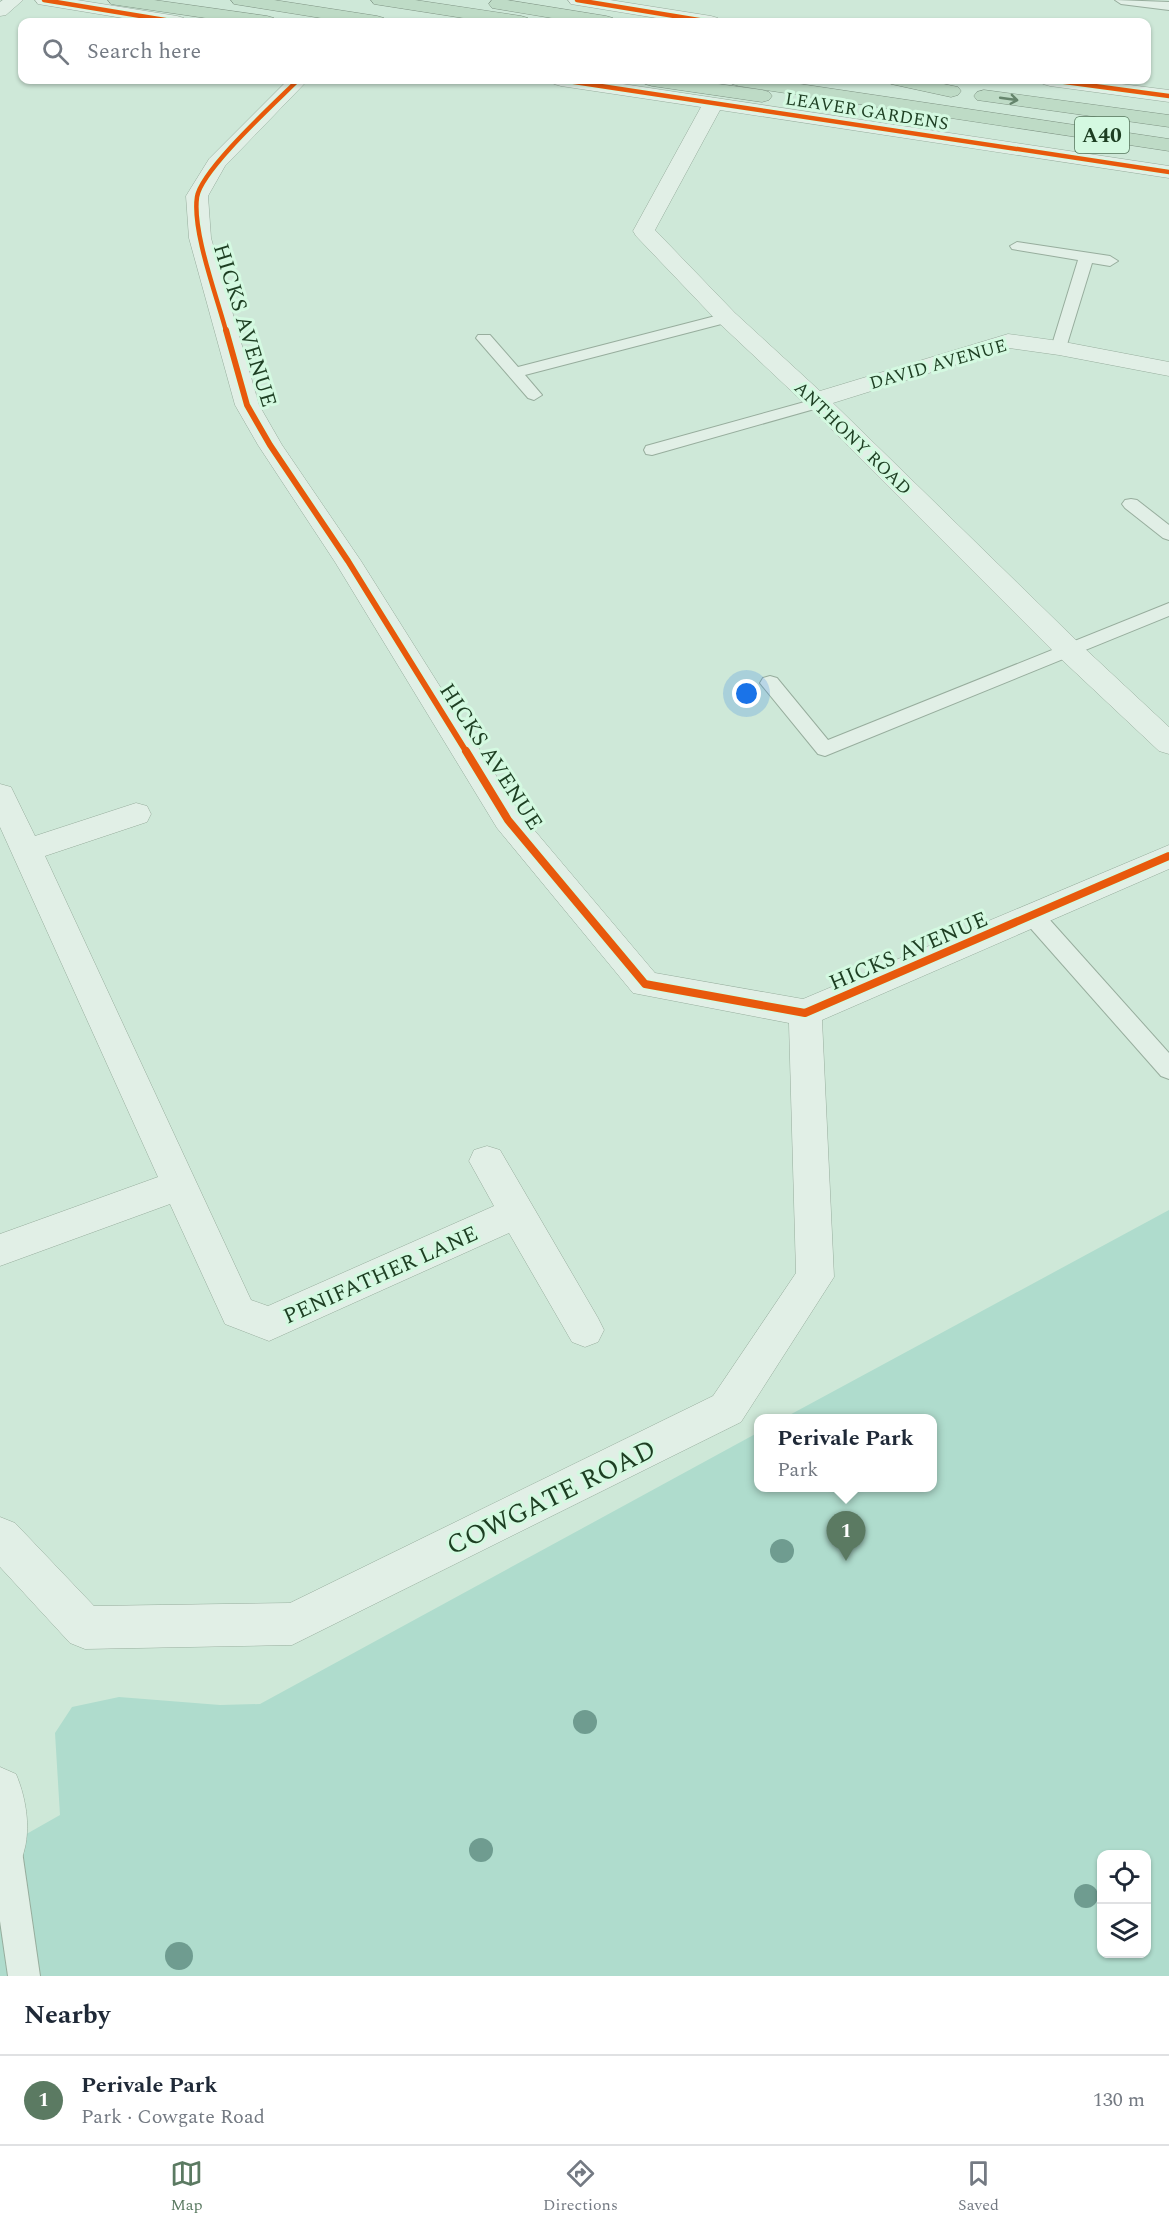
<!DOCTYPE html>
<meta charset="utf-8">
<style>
body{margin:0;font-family:Spectral,serif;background:#f6f6f7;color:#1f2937}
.controls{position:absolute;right:18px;bottom:18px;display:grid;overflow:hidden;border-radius:12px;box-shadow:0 2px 4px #0004}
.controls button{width:54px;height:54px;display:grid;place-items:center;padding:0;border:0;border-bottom:2px solid #e0e1e3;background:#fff;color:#1f2937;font:30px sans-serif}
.you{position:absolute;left:747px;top:694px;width:21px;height:21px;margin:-15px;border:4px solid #fff;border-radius:50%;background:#1a73e8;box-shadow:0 0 0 9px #1a73e833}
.badge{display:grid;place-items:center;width:39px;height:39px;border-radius:50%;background:#5b7a62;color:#fff;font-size:20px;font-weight:700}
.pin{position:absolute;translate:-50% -50px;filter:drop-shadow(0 2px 3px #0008)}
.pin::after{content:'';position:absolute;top:32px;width:21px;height:18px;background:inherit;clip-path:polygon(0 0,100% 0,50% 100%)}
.popup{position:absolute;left:754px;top:1414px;width:183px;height:78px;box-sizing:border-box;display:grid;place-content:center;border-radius:12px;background:#fff;filter:drop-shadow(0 2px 4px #0005);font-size:20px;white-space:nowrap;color:#747a83}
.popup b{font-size:22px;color:#1f2937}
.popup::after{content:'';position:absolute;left:50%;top:100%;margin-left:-12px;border:12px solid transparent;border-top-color:#fff}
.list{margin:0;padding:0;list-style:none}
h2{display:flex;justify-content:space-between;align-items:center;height:78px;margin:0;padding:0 24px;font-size:26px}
h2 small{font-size:20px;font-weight:400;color:#747a83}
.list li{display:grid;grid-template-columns:39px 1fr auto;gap:18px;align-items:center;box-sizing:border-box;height:90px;padding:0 24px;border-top:2px solid #e0e1e3}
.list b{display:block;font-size:22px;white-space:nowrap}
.list p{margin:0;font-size:20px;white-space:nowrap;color:#747a83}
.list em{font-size:20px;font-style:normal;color:#747a83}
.icon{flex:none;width:33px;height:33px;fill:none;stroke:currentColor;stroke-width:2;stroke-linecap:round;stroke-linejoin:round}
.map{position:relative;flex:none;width:1169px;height:1976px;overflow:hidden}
.search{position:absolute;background:#fff;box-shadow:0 2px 4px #0004;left:18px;right:18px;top:18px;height:66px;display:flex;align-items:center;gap:15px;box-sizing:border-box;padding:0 21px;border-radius:12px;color:#747a83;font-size:22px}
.sheet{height:168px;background:#fff}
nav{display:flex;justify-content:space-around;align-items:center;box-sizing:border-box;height:84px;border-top:2px solid #e0e1e3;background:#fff;font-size:16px;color:#747a83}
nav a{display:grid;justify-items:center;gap:3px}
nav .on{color:#5b7a62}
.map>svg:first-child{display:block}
.green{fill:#afdccd;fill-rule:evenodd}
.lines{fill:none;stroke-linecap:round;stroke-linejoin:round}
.lane-casing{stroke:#97ad9d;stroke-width:2}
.street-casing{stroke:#97ad9d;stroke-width:1}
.highway-casing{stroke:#7e9383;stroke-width:1}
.lane{fill:#e1efe6;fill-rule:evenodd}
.street{fill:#e1efe6;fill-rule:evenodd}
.highway{fill:#bedbc6;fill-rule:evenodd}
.cycleway-far2-casing{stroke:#d4f9e1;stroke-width:7}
.cycleway-far1-casing{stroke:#d4f9e1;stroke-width:9}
.cycleway-casing{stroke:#d4f9e1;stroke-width:11}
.cycleway-far2{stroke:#e8590c;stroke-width:4.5}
.cycleway-far1{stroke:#e8590c;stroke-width:6}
.cycleway{stroke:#e8590c;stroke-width:8}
.tree{fill:#6f9c90}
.oneway{stroke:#65856c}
.labels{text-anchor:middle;stroke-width:6;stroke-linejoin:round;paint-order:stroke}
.far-street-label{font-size:18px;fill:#1d3e22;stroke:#d4f9e1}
.shield{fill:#d4f9e1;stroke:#54765b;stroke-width:1.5}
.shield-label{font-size:21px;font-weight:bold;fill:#1d3e22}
.street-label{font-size:22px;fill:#1d3e22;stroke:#d4f9e1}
.near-street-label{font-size:27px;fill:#1d3e22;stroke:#d4f9e1}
</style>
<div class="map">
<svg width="1169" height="1976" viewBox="0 0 1169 1976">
<rect width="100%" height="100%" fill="#cee8d8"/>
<!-- green -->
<path class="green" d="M1169,1210v766h-1169v-127l60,-34 -5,-82 17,-26 47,-10 101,8 40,-1 499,-272v56h174v-70h-149zM1102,1854h44v100h-44z"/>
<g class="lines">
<!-- lane casing -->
<g class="lane-casing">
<g id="lane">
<path d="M1115,0l54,2v8l-48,-6z"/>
<path d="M1017,242l93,14 8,5 -8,5 -18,-3 -27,88h-12l-2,-3 27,-88 -66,-11 -2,-3z"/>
<path d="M727,313l6,2 2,3 -2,3 -208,54 17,20 -8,5 -6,-2 -52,-60 2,-3h12l28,32z"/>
<path d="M819,398l8,5 -2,3 -173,49 -6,-1 -2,-4 2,-4z"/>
<path d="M1131,499l6,1 32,25v15l-6,-2 -38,-30 -3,-4 3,-4z"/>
<path d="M1169,603v13l-344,140 -7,-2 -58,-71 3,-5 7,-2 7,2 51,62z"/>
<path d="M1033,908l8,2 128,143v26l-8,-3 -136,-154 -3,-6 3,-6z"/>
<path d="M5,1828l11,5 5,11 19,132h-32l-8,-55v-91z"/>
</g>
</g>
<!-- street casing -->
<g class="street-casing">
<g id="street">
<path d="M3,0h20l-17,15 -6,1v-14z"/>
<path d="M35,0h42l100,16 7,2 2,4h-39l-103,-17 -6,-1z"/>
<path d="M568,0h42l101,16 7,2 2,4h-39l-104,-17 -6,-1z"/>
<path d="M288,80h20l-83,86 -17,30 3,42 48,167 23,40 79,116 158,251 136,161 148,26 366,-154v24l-347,151 12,257 -93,145 -449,223 -207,4 -15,-6 -70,-76v-50l15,6 79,83 196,-3 423,-207 83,-123 -7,-250 -156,-30 -136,-165 -162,-266 -77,-117 -23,-40 -46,-167 -3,-42 23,-37z"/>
<path d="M551,80h45l573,86v12l-449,-68 -65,120 80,83 85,78 188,-57 51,7 110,21v14l-110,-21 -50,-7 -176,55 247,241 89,83v27l-10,-3 -99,-93 -250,-250 -5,-2 -3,-5 -83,-78 -83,-87 -3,-5 68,-124 -140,-21 -7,-2z"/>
<path d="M1040,80h50l79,10v12l-119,-16 -7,-2z"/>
<path d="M0,784l11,3 24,49 101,-33 11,3 4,8 -4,8 -102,34 206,444 17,6 226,-100 -25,-45 5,-11 13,-4 13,4 98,168 6,12 -6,12 -13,5 -13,-5 -63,-109 -240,108 -44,-17 -55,-120 -170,62v-32l158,-57 -158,-350z"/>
<path d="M0,1767l16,7c11,26 16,60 5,86l-16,7 -5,-2z"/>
</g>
</g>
<!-- highway casing -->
<g class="highway-casing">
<g id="highway">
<path d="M108,0h46l113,16 7,2 2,4h-43l-116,-17 -6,-1z"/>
<path d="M231,0h43l103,16 7,2 2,4h-40l-106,-17 -6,-1z"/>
<path d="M371,0h44l106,16 7,2 2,4h-41l-109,-17 -6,-1z"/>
<path d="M492,0h15l99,16 7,2 2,4h-39l-84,-14 -3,-4z"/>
<path d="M642,80h47l73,10 7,2 3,4 -3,4 -7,2 -110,-16 -7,-2z"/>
<path d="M729,80h44l396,59v12l-430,-65 -7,-2z"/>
<path d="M888,80h36l34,7 3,4 -3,4 -7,2 -60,-13z"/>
<path d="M984,90l185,25v12l-192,-27 -3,-4 3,-4z"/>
</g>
</g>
<!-- lane -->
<use href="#lane" class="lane"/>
<!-- street -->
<use href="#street" class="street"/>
<!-- highway -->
<use href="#highway" class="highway"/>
<!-- cycleway-far2 casing -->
<g class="cycleway-far2-casing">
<g id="cycleway-far2">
<path d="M44,0l133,22"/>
<path d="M577,0l134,22"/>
<path d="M561,80l608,92"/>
<path d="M1050,80l119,16"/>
<path d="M226,331c-9,-34 -34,-100 -29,-134 4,-27 79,-95 101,-117"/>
</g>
</g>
<!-- cycleway-far1 casing -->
<g class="cycleway-far1-casing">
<path id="cycleway-far1" d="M226,330l21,75 23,40 78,116 119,192"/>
</g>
<!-- cycleway casing -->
<g class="cycleway-casing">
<path id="cycleway" d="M466,751l42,69 137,164 160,29 364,-157"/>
</g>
<!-- cycleway-far2 -->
<use href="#cycleway-far2" class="cycleway-far2"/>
<!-- cycleway-far1 -->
<use href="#cycleway-far1" class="cycleway-far1"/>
<!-- cycleway -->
<use href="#cycleway" class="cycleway"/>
</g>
<!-- trees -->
<g class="tree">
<circle cx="782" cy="1551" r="12"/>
<circle cx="585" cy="1722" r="12"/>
<circle cx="481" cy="1850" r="12"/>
<circle cx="1086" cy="1896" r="12"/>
<circle cx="179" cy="1956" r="14"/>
</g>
<!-- one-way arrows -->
<defs><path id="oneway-shaft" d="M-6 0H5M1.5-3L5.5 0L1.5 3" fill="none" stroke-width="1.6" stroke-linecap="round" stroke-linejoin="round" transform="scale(1.5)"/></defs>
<use class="oneway" href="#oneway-shaft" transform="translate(1009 99) rotate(8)"/>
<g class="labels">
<!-- far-street labels -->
<g class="far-street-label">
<text transform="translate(867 111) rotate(9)" y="6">LEAVER GARDENS</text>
<text transform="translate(938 364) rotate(-16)" y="6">DAVID AVENUE</text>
<text transform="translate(853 438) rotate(44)" y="6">ANTHONY ROAD</text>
</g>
<!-- shield labels -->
<rect class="shield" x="1075" y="117" width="54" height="36" rx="4.5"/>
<g class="shield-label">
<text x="1102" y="142">A40</text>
</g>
<!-- street labels -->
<g class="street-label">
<text transform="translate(246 325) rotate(73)" y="8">HICKS AVENUE</text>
<text transform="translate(492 756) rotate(57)" y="8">HICKS AVENUE</text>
<text transform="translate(908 950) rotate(-23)" y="8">HICKS AVENUE</text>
<text transform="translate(380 1274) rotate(-24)" y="8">PENIFATHER LANE</text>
</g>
<!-- near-street labels -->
<g class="near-street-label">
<text transform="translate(551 1497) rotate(-26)" y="9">COWGATE ROAD</text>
</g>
</g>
</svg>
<div class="controls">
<button><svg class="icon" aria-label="locate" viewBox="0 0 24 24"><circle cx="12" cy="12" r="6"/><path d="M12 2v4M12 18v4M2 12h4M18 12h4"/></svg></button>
<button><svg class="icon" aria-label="layers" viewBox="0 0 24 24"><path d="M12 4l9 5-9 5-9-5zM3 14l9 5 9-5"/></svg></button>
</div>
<div class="you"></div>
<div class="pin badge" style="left:846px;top:1561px">1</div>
<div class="popup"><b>Perivale Park</b>Park</div>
<div class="search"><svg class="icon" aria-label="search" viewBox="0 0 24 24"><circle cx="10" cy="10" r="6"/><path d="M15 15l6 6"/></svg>Search here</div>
</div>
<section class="sheet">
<h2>Nearby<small></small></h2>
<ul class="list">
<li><span class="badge">1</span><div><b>Perivale Park</b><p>Park · Cowgate Road</p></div><em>130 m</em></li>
</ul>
</section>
<nav>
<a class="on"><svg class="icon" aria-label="map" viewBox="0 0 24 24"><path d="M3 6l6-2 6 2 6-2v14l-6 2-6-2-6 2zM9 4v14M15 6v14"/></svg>Map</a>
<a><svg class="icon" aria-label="directions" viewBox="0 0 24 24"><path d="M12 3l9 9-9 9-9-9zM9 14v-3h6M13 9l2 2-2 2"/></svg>Directions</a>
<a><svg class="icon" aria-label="saved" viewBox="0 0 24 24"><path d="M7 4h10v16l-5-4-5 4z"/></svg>Saved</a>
</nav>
